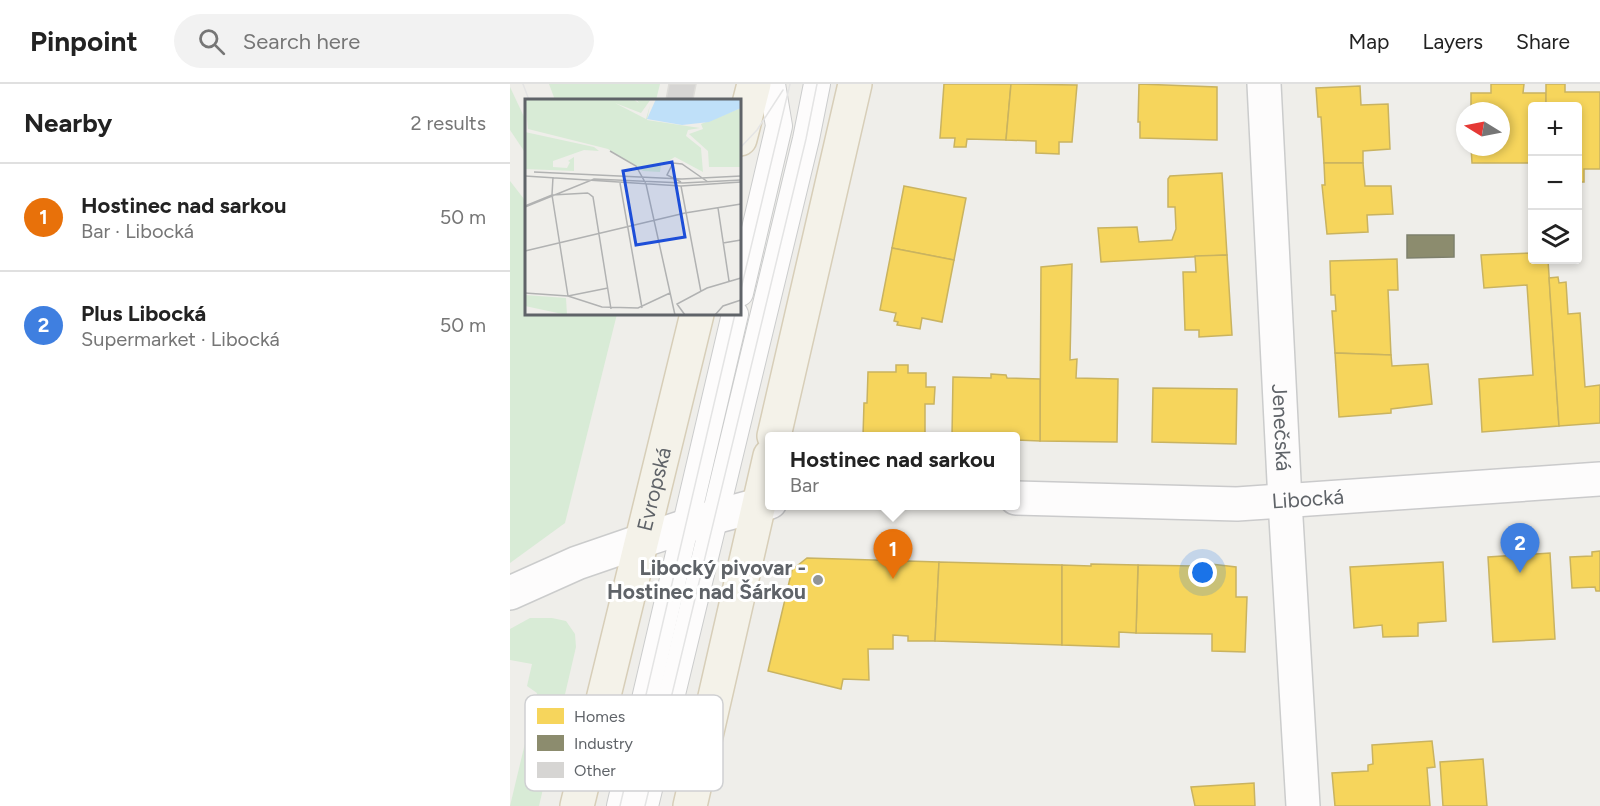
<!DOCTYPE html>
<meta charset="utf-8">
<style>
body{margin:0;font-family:Figtree,sans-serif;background:#f2f2f2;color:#222}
.controls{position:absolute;right:18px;top:18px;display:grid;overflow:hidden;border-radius:6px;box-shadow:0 3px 9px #0003}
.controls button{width:54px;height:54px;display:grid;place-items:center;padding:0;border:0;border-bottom:2px solid #e0e0e0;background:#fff;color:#222;font:30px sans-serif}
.compass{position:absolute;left:946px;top:18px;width:54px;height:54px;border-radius:50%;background:#fff;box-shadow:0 3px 9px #0003;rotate:280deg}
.you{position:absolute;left:693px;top:489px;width:21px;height:21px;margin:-15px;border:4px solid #fff;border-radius:50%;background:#1a73e8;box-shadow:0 0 0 9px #1a73e833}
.badge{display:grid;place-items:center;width:39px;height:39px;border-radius:50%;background:#919496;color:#fff;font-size:20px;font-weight:700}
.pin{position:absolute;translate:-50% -50px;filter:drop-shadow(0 2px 3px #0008)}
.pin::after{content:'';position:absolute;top:32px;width:21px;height:18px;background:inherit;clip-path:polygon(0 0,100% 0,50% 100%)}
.popup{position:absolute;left:255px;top:348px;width:255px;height:78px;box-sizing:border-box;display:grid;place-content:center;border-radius:6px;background:#fff;filter:drop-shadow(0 2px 4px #0005);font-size:20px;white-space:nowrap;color:#767676}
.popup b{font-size:22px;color:#222}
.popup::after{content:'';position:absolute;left:50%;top:100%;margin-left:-12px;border:12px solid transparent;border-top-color:#fff}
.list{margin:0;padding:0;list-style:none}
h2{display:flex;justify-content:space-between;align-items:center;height:78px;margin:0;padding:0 24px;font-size:26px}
h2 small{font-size:20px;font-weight:400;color:#767676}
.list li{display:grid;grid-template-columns:39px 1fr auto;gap:18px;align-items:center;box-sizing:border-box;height:108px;padding:0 24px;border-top:2px solid #e0e0e0}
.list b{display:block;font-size:22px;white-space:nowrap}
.list p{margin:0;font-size:20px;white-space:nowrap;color:#767676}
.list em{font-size:20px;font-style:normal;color:#767676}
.icon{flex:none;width:33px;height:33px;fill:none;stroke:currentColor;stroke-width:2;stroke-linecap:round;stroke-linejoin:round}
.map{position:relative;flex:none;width:1090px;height:722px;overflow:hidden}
header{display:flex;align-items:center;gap:36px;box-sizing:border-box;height:84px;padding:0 30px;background:#fff;border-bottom:2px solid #e0e0e0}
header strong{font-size:28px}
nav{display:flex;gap:33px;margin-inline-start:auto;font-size:21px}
.search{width:420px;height:54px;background:#f2f2f2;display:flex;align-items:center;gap:15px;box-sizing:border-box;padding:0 21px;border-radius:33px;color:#767676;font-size:22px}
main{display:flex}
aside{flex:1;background:#fff}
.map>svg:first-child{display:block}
.green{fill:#d8ebd6}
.homes{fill:#f6d55c;stroke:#c9b360;stroke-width:1.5}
.industry{fill:#8c8c6e;stroke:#7e806c;stroke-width:1.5}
.building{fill:#d6d5d3;stroke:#deddd9;stroke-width:1.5}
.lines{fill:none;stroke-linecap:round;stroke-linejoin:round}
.lane-casing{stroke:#cbcccc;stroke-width:28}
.street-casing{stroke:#cbcccc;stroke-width:36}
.secondary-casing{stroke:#cacacb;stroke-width:36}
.primary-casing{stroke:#d7ceb8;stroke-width:36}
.lane{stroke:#fdfcfc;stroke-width:26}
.street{stroke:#fdfcfc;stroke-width:33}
.secondary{stroke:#fdfcfc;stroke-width:33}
.primary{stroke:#f4f2e9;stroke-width:33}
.tram{stroke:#e4e4e4;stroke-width:1.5}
.poi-dot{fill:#919496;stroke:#fff;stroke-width:2}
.labels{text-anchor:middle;stroke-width:6;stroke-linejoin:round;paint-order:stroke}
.street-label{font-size:21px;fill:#5f6368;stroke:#fff}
.poi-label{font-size:21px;font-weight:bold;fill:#5f6368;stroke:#fff;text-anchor:end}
.inset-road{fill:none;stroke:#b1b2b2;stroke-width:1.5}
.view{fill:#1d4ed8;fill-opacity:0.15;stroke:#1d4ed8;stroke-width:3}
.inset-edge{fill:none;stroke:#5f6368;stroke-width:3}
.key{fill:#fff;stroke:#cfd0d2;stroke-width:1.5}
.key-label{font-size:16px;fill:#5f6368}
</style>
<header>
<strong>Pinpoint</strong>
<div class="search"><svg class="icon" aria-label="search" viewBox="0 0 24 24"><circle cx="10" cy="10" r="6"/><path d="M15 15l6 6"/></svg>Search here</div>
<nav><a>Map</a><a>Layers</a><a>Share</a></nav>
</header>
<main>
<aside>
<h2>Nearby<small>2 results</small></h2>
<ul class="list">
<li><span class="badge" style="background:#e8710a">1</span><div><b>Hostinec nad sarkou</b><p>Bar · Libocká</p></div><em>50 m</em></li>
<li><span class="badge" style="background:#3f7fe0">2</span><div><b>Plus Libocká</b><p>Supermarket · Libocká</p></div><em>50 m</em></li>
</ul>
</aside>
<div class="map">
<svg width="1090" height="722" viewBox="0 0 1090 722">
<rect width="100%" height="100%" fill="#efeeea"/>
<!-- green -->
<g class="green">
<path d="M39,0h111l-4,16h-101z"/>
<path d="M0,3l16,34v33l-16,-24z"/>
<path d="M0,97l14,18v43l2,1v71h91l-52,209 -55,40z"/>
<path d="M20,534h22l14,3 9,13 1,13 -37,159h-29l27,-113 -10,-7 5,-22 -22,-4v-31z"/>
</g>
<!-- homes -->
<g class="homes">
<path d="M434,0h67l-5,56 -39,-1 -1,8h-12l1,-9h-15z"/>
<path d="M501,0l66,1 -5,57h-13v12l-23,-1v-12l-30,-1z"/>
<path d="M629,0l78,3v53l-77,-2v-16h-2z"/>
<path d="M981,0h33l-1,9h23v13h-13v57h-61l-1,-16h30v-36h-30v-18h20z"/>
<path d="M1036,0h19v8h35v77h-16v13h-6v-76h-32z"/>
<path d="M850,2l1,19 27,-1 2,45 -27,2v12h-39l-3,-46h-3l-2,-29z"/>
<path d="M814,79h39l2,23h26l2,28 -26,1 1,17 -41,2 -5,-49h3z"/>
<path d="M712,89l5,82 -126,7 -3,-34 39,-1 2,15 33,-2 4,-11 -1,-22h-7v-28l2,-3z"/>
<path d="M394,102l62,12 -12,62 -62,-12z"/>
<path d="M382,164l62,12 -12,62 -20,-4 -2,11 -23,-4 1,-3 -4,-1 2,-8 -16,-3z"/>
<path d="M1023,169v7h15l11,166 -77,6 -3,-53 54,-4 -6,-90 -43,3 -3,-33z"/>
<path d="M717,171l5,80 -33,2v-7h-14l-2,-58h13l-1,-16z"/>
<path d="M887,175l1,31h-10l3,65 -56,-2 -3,-42h4l-1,-16h-4l-1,-34z"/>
<path d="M562,180l-2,96 7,-1 -1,19 42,1 -1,63 -77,-1 1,-174z"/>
<path d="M1048,193l1,6 7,-1 2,32 12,-1 5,74 15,-2v38l-41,3 -10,-148z"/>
<path d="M825,269l56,2 1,11 36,-2 4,40 -41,5v4l-52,4z"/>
<path d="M386,281h12v8h18v14h9l-1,17h-9v32h-62l1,-33h3l1,-31h28z"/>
<path d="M481,290l15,1 1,3 33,1v62l-24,-1v-4h-64l1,-59 38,1z"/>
<path d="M643,304l84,1 -1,55 -84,-2z"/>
<path d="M1090,467v40h-4l-1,-4 -23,1 -2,-31 22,-1v-4z"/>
<path d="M1040,469l5,86 -62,3 -5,-85z"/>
<path d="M297,474l132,4 -4,79h-27v-5l-15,-1v14h-25l1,31 -26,-1 -2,10 -73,-18 24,-101z"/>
<path d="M429,478l123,3v80l-127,-4z"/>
<path d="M933,478l3,59 -28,2v13l-35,1 -1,-12 -28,3 -4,-61z"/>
<path d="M692,479l34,4v30h11l-2,55 -33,-1v-17l-76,-1 2,-68 57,1z"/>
<path d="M581,480l47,1 -2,68 -17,-1v15l-57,-2v-80l29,1z"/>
<path d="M922,657l3,26 -8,1 3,38h-95l-3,-33 36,-2v-6l5,-1 -1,-19z"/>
<path d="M973,675l4,47h-44l-3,-44z"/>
<path d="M744,699l1,23h-60l-4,-19z"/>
</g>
<!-- industry -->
<path class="industry" d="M897,151h47v22l-47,1z"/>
<!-- building -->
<path class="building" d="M159,0h27l-3,15 7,1h-34z"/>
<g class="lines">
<!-- lane casing -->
<g class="lane-casing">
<g id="lane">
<path d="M230,209l39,-167 -7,-42"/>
<path d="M110,722l115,-492"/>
<path d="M135,722l161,-667 11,-55"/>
</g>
</g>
<!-- street casing -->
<g class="street-casing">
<g id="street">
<path id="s1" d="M754,0l21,417 18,305"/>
<path d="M0,509l67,-30 64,-22"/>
</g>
</g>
<!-- secondary casing -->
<g class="secondary-casing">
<g id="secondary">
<path id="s2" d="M506,414l221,6 363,-25"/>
<path d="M131,457l73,-24 56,-15"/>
</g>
</g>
<!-- primary casing -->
<g class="primary-casing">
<g id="primary">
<path d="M230,55l14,-55"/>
<path d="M264,352l81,-352"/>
<path id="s3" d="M67,722l120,-492"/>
<path d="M180,722l80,-350"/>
</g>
</g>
<!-- lane -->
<use href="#lane" class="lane"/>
<!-- street -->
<use href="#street" class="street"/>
<!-- secondary -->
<use href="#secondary" class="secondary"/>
<!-- primary -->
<use href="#primary" class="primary"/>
<!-- tram -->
<g class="tram">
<path d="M13,0l6,16"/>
<path d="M230,64l17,-18 26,-40"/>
<path d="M230,209l50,-209"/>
<path d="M110,722l115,-492"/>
<path d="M135,722l161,-667 11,-55"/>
</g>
</g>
<!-- markers -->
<circle class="poi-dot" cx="308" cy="496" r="6"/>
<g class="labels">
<!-- street labels -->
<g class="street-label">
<text dy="7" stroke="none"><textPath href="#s1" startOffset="344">Jenečská</textPath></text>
<text dy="7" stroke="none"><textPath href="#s3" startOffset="326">Evropská</textPath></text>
<text dy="7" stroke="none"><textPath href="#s2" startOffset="292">Libocká</textPath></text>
</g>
<!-- poi labels -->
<g class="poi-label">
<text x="296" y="491">Libocký pivovar -<tspan x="296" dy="24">Hostinec nad Šárkou</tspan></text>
</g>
</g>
<!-- overview -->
<g transform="translate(15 15)">
<rect width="216" height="216" fill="#efeeea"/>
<path d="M0,0h108l6,4 -3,-4h15l-10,14 -26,-10 31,16 4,-14 -3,15 53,8 -12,2 -2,6 15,12 2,24 -28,-15 -14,8 -1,7 -17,-1 -35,-22 -80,-20zM216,9v59h-32l-1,-16 -19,-17 14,-5 -2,-5zM0,33l69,15 5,4 -15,-1 -31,11v6l14,1 3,-6 -2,-1 6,-4v14l-49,-2zM0,196l41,3 1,17 -42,-9z" fill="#d8ebd6"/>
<path d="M131,0h85v9l-32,14 -27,3 -35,-6z" fill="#bfe0f9"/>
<path class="inset-road" d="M85,52l26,15 10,18 29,131M9,73l148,7 59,-3M0,77l156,10 60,-4M28,78l-1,18 16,101M156,83l-14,-7 6,-12 9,1 26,18M95,84l22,125M156,87l20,106M63,94l5,4 18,112M0,107l27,-11 36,-2M0,108l69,-28 89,4 58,-3M193,109l11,73M198,144l18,-3M0,152l160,-38 56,-9M0,194l43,3 40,-8M43,197l34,11 36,1 32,-15M160,216l-8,-11 30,-16 34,-10M190,216l8,-9 18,-6"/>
<path class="view" d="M147,63l13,75 -49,8 -13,-74z"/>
<rect width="216" height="216" class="inset-edge"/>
</g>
<!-- legend -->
<rect x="15" y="611" width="198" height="96" rx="9" class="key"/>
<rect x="27" y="624" width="27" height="16" fill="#f6d55c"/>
<rect x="27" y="651" width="27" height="16" fill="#8c8c6e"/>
<rect x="27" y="678" width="27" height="16" fill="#d6d5d3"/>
<g class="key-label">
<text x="64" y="638">Homes</text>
<text x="64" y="665">Industry</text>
<text x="64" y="692">Other</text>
</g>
</svg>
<div class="controls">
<button>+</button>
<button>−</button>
<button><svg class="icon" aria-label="layers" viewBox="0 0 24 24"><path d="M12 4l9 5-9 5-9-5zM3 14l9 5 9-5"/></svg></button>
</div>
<svg class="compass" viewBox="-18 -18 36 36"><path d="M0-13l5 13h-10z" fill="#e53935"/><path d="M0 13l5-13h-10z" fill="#767676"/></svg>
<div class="you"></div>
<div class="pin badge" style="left:383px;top:495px;background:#e8710a">1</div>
<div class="popup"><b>Hostinec nad sarkou</b>Bar</div>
<div class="pin badge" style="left:1010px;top:489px;background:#3f7fe0">2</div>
</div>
</main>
